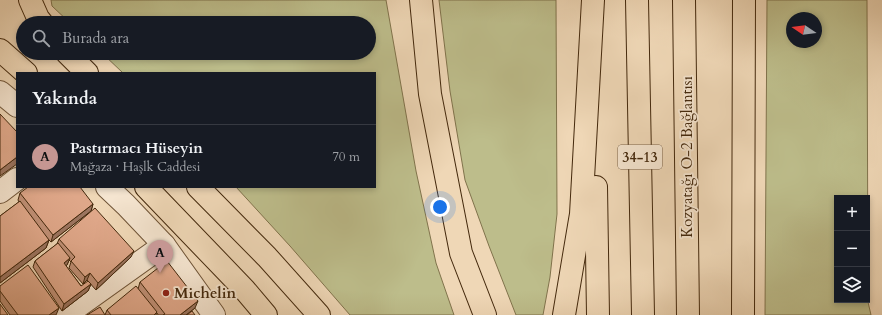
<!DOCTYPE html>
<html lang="tr">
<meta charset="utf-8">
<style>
body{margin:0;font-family:Cardo,serif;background:#20242c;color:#f1f3f6}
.controls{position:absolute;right:12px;bottom:12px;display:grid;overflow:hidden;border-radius:0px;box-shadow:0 2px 6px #0003}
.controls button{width:36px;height:36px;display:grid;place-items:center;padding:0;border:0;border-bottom:1px solid #363941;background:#171b24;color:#f1f3f6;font:20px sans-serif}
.compass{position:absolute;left:786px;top:12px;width:36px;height:36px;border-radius:50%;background:#171b24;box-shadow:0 2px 6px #0003;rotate:283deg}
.you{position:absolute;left:440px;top:207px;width:14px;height:14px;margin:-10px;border:3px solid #fff;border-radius:50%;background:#1a73e8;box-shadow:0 0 0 6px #1a73e833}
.badge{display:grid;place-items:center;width:26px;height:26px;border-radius:50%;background:#c59692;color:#111;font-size:13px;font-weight:700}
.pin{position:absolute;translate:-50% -33px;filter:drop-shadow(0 1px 2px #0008)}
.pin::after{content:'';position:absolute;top:21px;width:14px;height:12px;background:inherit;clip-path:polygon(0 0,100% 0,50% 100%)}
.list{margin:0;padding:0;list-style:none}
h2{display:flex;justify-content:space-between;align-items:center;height:52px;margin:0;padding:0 16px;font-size:17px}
h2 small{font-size:13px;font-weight:400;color:#9ea1a6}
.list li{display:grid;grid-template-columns:26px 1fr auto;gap:12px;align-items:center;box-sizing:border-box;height:64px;padding:0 16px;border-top:1px solid #363941}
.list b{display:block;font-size:15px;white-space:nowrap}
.list p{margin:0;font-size:13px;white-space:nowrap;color:#9ea1a6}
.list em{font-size:13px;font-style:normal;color:#9ea1a6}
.icon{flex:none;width:22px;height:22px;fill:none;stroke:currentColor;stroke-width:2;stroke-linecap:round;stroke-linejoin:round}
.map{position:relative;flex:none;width:882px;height:315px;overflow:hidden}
.search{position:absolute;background:#171b24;box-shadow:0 2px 6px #0003;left:16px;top:16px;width:360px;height:44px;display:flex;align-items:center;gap:10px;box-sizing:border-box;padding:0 14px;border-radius:22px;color:#9ea1a6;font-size:15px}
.panel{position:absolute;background:#171b24;box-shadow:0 2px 6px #0003;left:16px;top:72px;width:360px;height:116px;border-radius:0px}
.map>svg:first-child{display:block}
.green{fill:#bdbd8b;stroke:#80734c;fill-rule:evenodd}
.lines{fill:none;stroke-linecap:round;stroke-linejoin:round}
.minor-casing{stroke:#6f5437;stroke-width:24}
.major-casing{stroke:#44290d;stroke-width:24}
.highway-casing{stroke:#44290d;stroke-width:24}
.minor{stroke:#f5e5d0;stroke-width:22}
.major{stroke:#efd7b6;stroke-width:22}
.highway{stroke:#efd7b6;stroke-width:22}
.wall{fill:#c09076;stroke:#44290d}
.shaded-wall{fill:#9c7560;stroke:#44290d}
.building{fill:#dfa789;stroke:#44290d}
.poi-dot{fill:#8f2418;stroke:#f5e5d0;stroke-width:1.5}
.labels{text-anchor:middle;stroke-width:3.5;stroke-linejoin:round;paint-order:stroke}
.shield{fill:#f5e5d0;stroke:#796148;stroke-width:1}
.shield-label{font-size:14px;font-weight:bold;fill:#44290d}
.street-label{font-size:15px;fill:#44290d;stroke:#f5e5d0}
.poi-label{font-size:15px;font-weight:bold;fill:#44290d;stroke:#f5e5d0;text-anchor:start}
</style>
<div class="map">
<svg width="882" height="315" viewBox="0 0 882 315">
<rect width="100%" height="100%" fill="#efd7b6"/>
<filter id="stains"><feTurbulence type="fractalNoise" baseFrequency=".005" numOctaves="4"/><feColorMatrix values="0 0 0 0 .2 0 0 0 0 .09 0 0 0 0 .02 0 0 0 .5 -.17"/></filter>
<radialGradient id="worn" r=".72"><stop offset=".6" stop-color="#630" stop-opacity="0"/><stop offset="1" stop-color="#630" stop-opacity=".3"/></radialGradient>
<!-- green -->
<g class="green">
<path d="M51,0h335l30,171 20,92 18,52h-104l-60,-69 -54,-59h139v-114h-252l-21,-20h267v-30h-299l-18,-17z"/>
<path d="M439,0h117l1,214 -7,63 -7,38h-27l-27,-69 -24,-66 -15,-89z"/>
<path d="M767,0h100l1,302 3,13h-106zM792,18h24v24h-24zM837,198h30v102h-30z"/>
</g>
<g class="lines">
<!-- minor casing -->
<g class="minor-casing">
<g id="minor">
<path d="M0,92l17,14"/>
<path d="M107,187l19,18 38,40 50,70"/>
<path d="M0,192l17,-13"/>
<path d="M66,315l98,-70"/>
</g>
</g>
<!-- major casing -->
<g class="major-casing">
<g id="major">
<path d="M0,50l26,23"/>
<path d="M146,187l98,102 22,26"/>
</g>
</g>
<!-- highway casing -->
<g class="highway-casing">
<g id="highway">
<path d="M30,0l8,18 4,5"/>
<path d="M421,0l9,94 31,159 24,62"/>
<path d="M637,0l6,315"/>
<path d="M684,0l4,315"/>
<path d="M67,53l20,20"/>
<path d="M198,187l69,70 52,58"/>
<path d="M596,187l2,128"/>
<path d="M564,315l17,-101 12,-214"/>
<path d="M743,315l1,-315"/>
</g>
</g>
<!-- minor -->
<use href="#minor" class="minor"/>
<!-- major -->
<use href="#major" class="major"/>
<!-- highway -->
<use href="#highway" class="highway"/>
</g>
<!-- wall -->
<g class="wall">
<path d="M20,193l73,11 -2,7 -40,31 -2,-2 -3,8 -46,35v-67l19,-14 -1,-2z"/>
<path d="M59,239l72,18 -35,33 -9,-10 -4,4 -14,-16 2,-6 -2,-2 -2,5 -1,1 15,20 10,-2 -3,7 -26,20 -29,-44 2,-6 22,-17z"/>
<path d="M140,282l55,26 -9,7h-28l-1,-2 -1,2h-69h18l2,-5 31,-21z"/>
<path d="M0,286l56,29h-46l-10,-14z"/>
</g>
<!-- shaded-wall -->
<g class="shaded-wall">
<path d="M17,157v7l-17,12v-6z"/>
<path d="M93,204l-2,7 -40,31 2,-7z"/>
<path d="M49,240l-3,8 -46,35v-6z"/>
<path d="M134,251l-3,6 -35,33 2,-7z"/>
<path d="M70,258l-3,7 -6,5 3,-7z"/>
<path d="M90,273l-3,7 -4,4 2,-7z"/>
<path d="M91,284l-3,7 -26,20 2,-7z"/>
<path d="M198,301l-3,7 -9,7h-6z"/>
<path d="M59,308l-3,7h-7z"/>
</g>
<!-- building -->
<g class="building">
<path d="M0,114l17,18v25l-17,13z"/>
<path d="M28,187h52l13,17 -40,31 -33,-42z"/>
<path d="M20,201l29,39 -49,37v-61z"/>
<path d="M95,208l39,43 -36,32 -8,-10 -5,4 -14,-16 4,-4 -16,-18z"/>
<path d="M58,243l12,15 -6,5 17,23 7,-5 3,3 -27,20 -29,-43z"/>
<path d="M167,261l31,40 -18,14h-17l2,-1 -25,-32z"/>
<path d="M28,265l31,43 -10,7h-31l-18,-24v-5z"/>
<path d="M136,286l21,26 -3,3h-43l-4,-5z"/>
<path d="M0,304l8,11h-8z"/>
<path d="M100,307l5,8h-18z"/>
<path d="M192,311l3,4h-8z"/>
</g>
<!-- markers -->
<circle class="poi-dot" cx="166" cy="293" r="4"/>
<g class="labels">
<!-- shield labels -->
<rect class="shield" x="618" y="145" width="44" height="24" rx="3"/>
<g class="shield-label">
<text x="640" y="162">34-13</text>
</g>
<!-- street labels -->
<g class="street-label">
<text transform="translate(687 157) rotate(-90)" y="5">Kozyatağı O-2 Bağlantısı</text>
</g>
<!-- poi labels -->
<g class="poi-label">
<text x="174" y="298">Michelin</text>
</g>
</g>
<rect width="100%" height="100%" filter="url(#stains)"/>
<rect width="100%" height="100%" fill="url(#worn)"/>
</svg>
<div class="controls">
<button>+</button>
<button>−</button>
<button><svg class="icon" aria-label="layers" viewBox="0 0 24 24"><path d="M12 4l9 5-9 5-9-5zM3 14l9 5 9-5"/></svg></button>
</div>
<svg class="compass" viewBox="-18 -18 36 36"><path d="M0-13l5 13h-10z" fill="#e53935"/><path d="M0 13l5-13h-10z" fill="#9ea1a6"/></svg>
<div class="you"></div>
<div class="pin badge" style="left:160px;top:273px">A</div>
<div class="search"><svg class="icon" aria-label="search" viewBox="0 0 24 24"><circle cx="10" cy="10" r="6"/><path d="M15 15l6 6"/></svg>Burada ara</div>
<section class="panel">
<h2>Yakında<small></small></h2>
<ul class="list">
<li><span class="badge">A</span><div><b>Pastırmacı Hüseyin</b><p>Mağaza · Haşlk Caddesi</p></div><em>70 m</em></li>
</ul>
</section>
</div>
